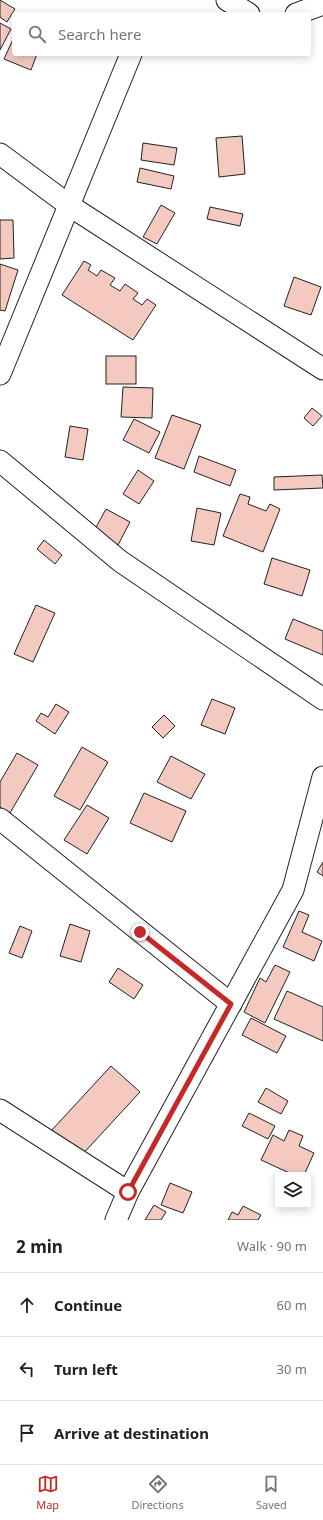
<!DOCTYPE html>
<meta charset="utf-8">
<style>
body{margin:0;font-family:"Noto Sans",sans-serif;background:#f2f2f2;color:#202124}
.controls{position:absolute;right:12px;bottom:12px;display:grid;overflow:hidden;border-radius:4px;box-shadow:0 2px 10px #0003}
.controls button{width:36px;height:36px;display:grid;place-items:center;padding:0;border:0;border-bottom:1px solid #e0e0e0;background:#fff;color:#202124;font:20px sans-serif}
.stop{position:absolute;width:12px;height:12px;margin:-9px;border:3px solid #c62828;border-radius:50%;background:#fff}
.stop.end{background:#c62828;border-color:#fff;box-shadow:0 1px 4px #0008}
.list{margin:0;padding:0;list-style:none}
h2{display:flex;justify-content:space-between;align-items:center;height:52px;margin:0;padding:0 16px;font-size:17px}
h2 small{font-size:13px;font-weight:400;color:#757577}
.list li{display:grid;grid-template-columns:26px 1fr auto;gap:12px;align-items:center;box-sizing:border-box;height:64px;padding:0 16px;border-top:1px solid #e0e0e0}
.list b{display:block;font-size:15px;white-space:nowrap}
.list em{font-size:13px;font-style:normal;color:#757577}
.icon{flex:none;width:22px;height:22px;fill:none;stroke:currentColor;stroke-width:2;stroke-linecap:round;stroke-linejoin:round}
.map{position:relative;flex:none;width:323px;height:1220px;overflow:hidden}
.search{position:absolute;background:#fff;box-shadow:0 2px 10px #0003;left:12px;right:12px;top:12px;height:44px;display:flex;align-items:center;gap:10px;box-sizing:border-box;padding:0 14px;border-radius:4px;color:#757577;font-size:15px}
.sheet{height:244px;background:#fff}
nav{display:flex;justify-content:space-around;align-items:center;box-sizing:border-box;height:56px;border-top:1px solid #e0e0e0;background:#fff;font-size:11px;color:#757577}
nav a{display:grid;justify-items:center;gap:2px}
nav .on{color:#c62828}
.map>svg:first-child{display:block}
.building{fill:#f3c9c0;stroke:#222}
.lines{fill:none;stroke-linecap:round;stroke-linejoin:round}
.street-casing{stroke:#222;stroke-width:23}
.street{stroke:#fff;stroke-width:21}
.route{stroke:#c62828;stroke-width:5}
</style>
<div class="map">
<svg width="323" height="1220" viewBox="0 0 323 1220">
<rect width="100%" height="100%" fill="#fff"/>
<!-- building -->
<g class="building">
<path d="M0,0l15,9 -8,13 -7,-5z"/>
<path d="M0,23l11,6 -11,21z"/>
<path d="M14,37v17h23l-6,16 -27,-11z"/>
<path d="M242,136l3,38 -26,3 -3,-39z"/>
<path d="M143,143l34,5 -3,17 -33,-5z"/>
<path d="M140,168l34,8 -3,13 -34,-7z"/>
<path d="M161,205l14,8 -18,31 -14,-7z"/>
<path d="M210,207l33,7 -3,12 -33,-7z"/>
<path d="M0,220h13l1,38 -14,1z"/>
<path d="M84,261l7,4 -3,5 9,6 4,-6 14,8 -5,7 10,6 5,-7 13,9 -5,6 9,6 5,-6 9,6 -23,35 -71,-45z"/>
<path d="M0,264l18,6 -13,41 -5,-1z"/>
<path d="M294,277l27,10 -10,28 -27,-9z"/>
<rect x="106" y="356" width="30" height="28"/>
<path d="M123,387l30,1 -1,30 -31,-1z"/>
<path d="M312,408l10,8 -9,10 -9,-8z"/>
<path d="M172,415l29,10 -17,44 -29,-11z"/>
<path d="M134,419l26,13 -11,21 -26,-13z"/>
<path d="M70,426l18,3 -5,31 -18,-3z"/>
<path d="M199,456l37,14 -6,16 -36,-14z"/>
<path d="M138,470l16,11 -15,23 -16,-10z"/>
<path d="M322,475l1,13 -49,2v-13z"/>
<path d="M240,494l10,3 -2,7 18,7 4,-7 10,5 -17,43 -40,-16z"/>
<path d="M197,508l24,5 -7,32 -23,-4z"/>
<path d="M106,509l24,13 -12,23 -24,-14z"/>
<path d="M44,540l18,15 -7,9 -18,-15z"/>
<path d="M272,558l38,12 -8,26 -38,-12z"/>
<path d="M36,605l19,8 -22,49 -19,-8z"/>
<path d="M293,619l30,12v24l-38,-16z"/>
<path d="M212,699l23,9 -10,26 -24,-9z"/>
<path d="M56,704l13,8 -14,22 -19,-13 5,-8 7,4z"/>
<path d="M164,715l11,11 -12,12 -11,-11z"/>
<path d="M82,747l26,15 -28,48 -26,-14z"/>
<path d="M17,753l21,12 -28,48 -10,-6v-25z"/>
<path d="M171,756l34,18 -14,25 -34,-17z"/>
<path d="M144,793l42,18 -14,31 -42,-19z"/>
<path d="M87,805l22,13 -22,36 -23,-14z"/>
<path d="M323,862v14l-6,-4z"/>
<path d="M299,911l10,4 -7,17 20,9 -8,20 -31,-14z"/>
<path d="M70,924l20,7 -9,31 -21,-6z"/>
<path d="M20,926l12,5 -10,27 -13,-5z"/>
<path d="M275,965l15,7 -25,51 -21,-11 16,-34 6,4z"/>
<path d="M118,968l25,17 -9,14 -25,-17z"/>
<path d="M287,991l36,16v34l-49,-22z"/>
<path d="M251,1018l35,18 -9,17 -35,-18z"/>
<path d="M111,1066l29,26 -60,65 -29,-26z"/>
<path d="M266,1088l22,13 -7,13 -23,-12z"/>
<path d="M249,1113l26,13 -7,13 -26,-13z"/>
<path d="M289,1130l14,6 -4,10 15,7 -10,22h-10l-33,-15 12,-25 11,6z"/>
<path d="M170,1183l22,9 -9,21 -22,-8z"/>
<path d="M154,1205l12,7 -5,8h-16z"/>
<path d="M243,1206l18,9 -3,5h-30l4,-8 6,3z"/>
</g>
<g class="lines">
<!-- street casing -->
<g class="street-casing">
<g id="street">
<path d="M227,0l22,14"/>
<path d="M296,14l27,-10"/>
<path d="M0,154l70,52 253,163"/>
<path d="M0,374l131,-320"/>
<path d="M0,461l120,100 203,138"/>
<path d="M0,819l231,185"/>
<path d="M0,1110l128,82"/>
<path d="M116,1220l12,-28 165,-302 30,-113"/>
</g>
</g>
<!-- street -->
<use href="#street" class="street"/>
</g>
<g class="lines">
<!-- route -->
<path class="route" d="M128,1192l103,-188 -91,-72"/>
</g>
</svg>
<div class="controls">
<button><svg class="icon" aria-label="layers" viewBox="0 0 24 24"><path d="M12 4l9 5-9 5-9-5zM3 14l9 5 9-5"/></svg></button>
</div>
<div class="stop" style="left:128px;top:1192px"></div>
<div class="stop end" style="left:140px;top:932px"></div>
<div class="search"><svg class="icon" aria-label="search" viewBox="0 0 24 24"><circle cx="10" cy="10" r="6"/><path d="M15 15l6 6"/></svg>Search here</div>
</div>
<section class="sheet">
<h2>2 min<small>Walk · 90 m</small></h2>
<ul class="list">
<li><svg class="icon" aria-label="ahead" viewBox="0 0 24 24"><path d="M12 20V5M6 11l6-6 6 6"/></svg><div><b>Continue</b></div><em>60 m</em></li>
<li><svg class="icon" aria-label="left" viewBox="0 0 24 24"><path d="M17 20v-9H6M10 6l-5 5 5 5"/></svg><div><b>Turn left</b></div><em>30 m</em></li>
<li><svg class="icon" aria-label="arrive" viewBox="0 0 24 24"><path d="M6 21V4h12l-3 4 3 4H6"/></svg><div><b>Arrive at destination</b></div></li>
</ul>
</section>
<nav>
<a class="on"><svg class="icon" aria-label="map" viewBox="0 0 24 24"><path d="M3 6l6-2 6 2 6-2v14l-6 2-6-2-6 2zM9 4v14M15 6v14"/></svg>Map</a>
<a><svg class="icon" aria-label="directions" viewBox="0 0 24 24"><path d="M12 3l9 9-9 9-9-9zM9 14v-3h6M13 9l2 2-2 2"/></svg>Directions</a>
<a><svg class="icon" aria-label="saved" viewBox="0 0 24 24"><path d="M7 4h10v16l-5-4-5 4z"/></svg>Saved</a>
</nav>
